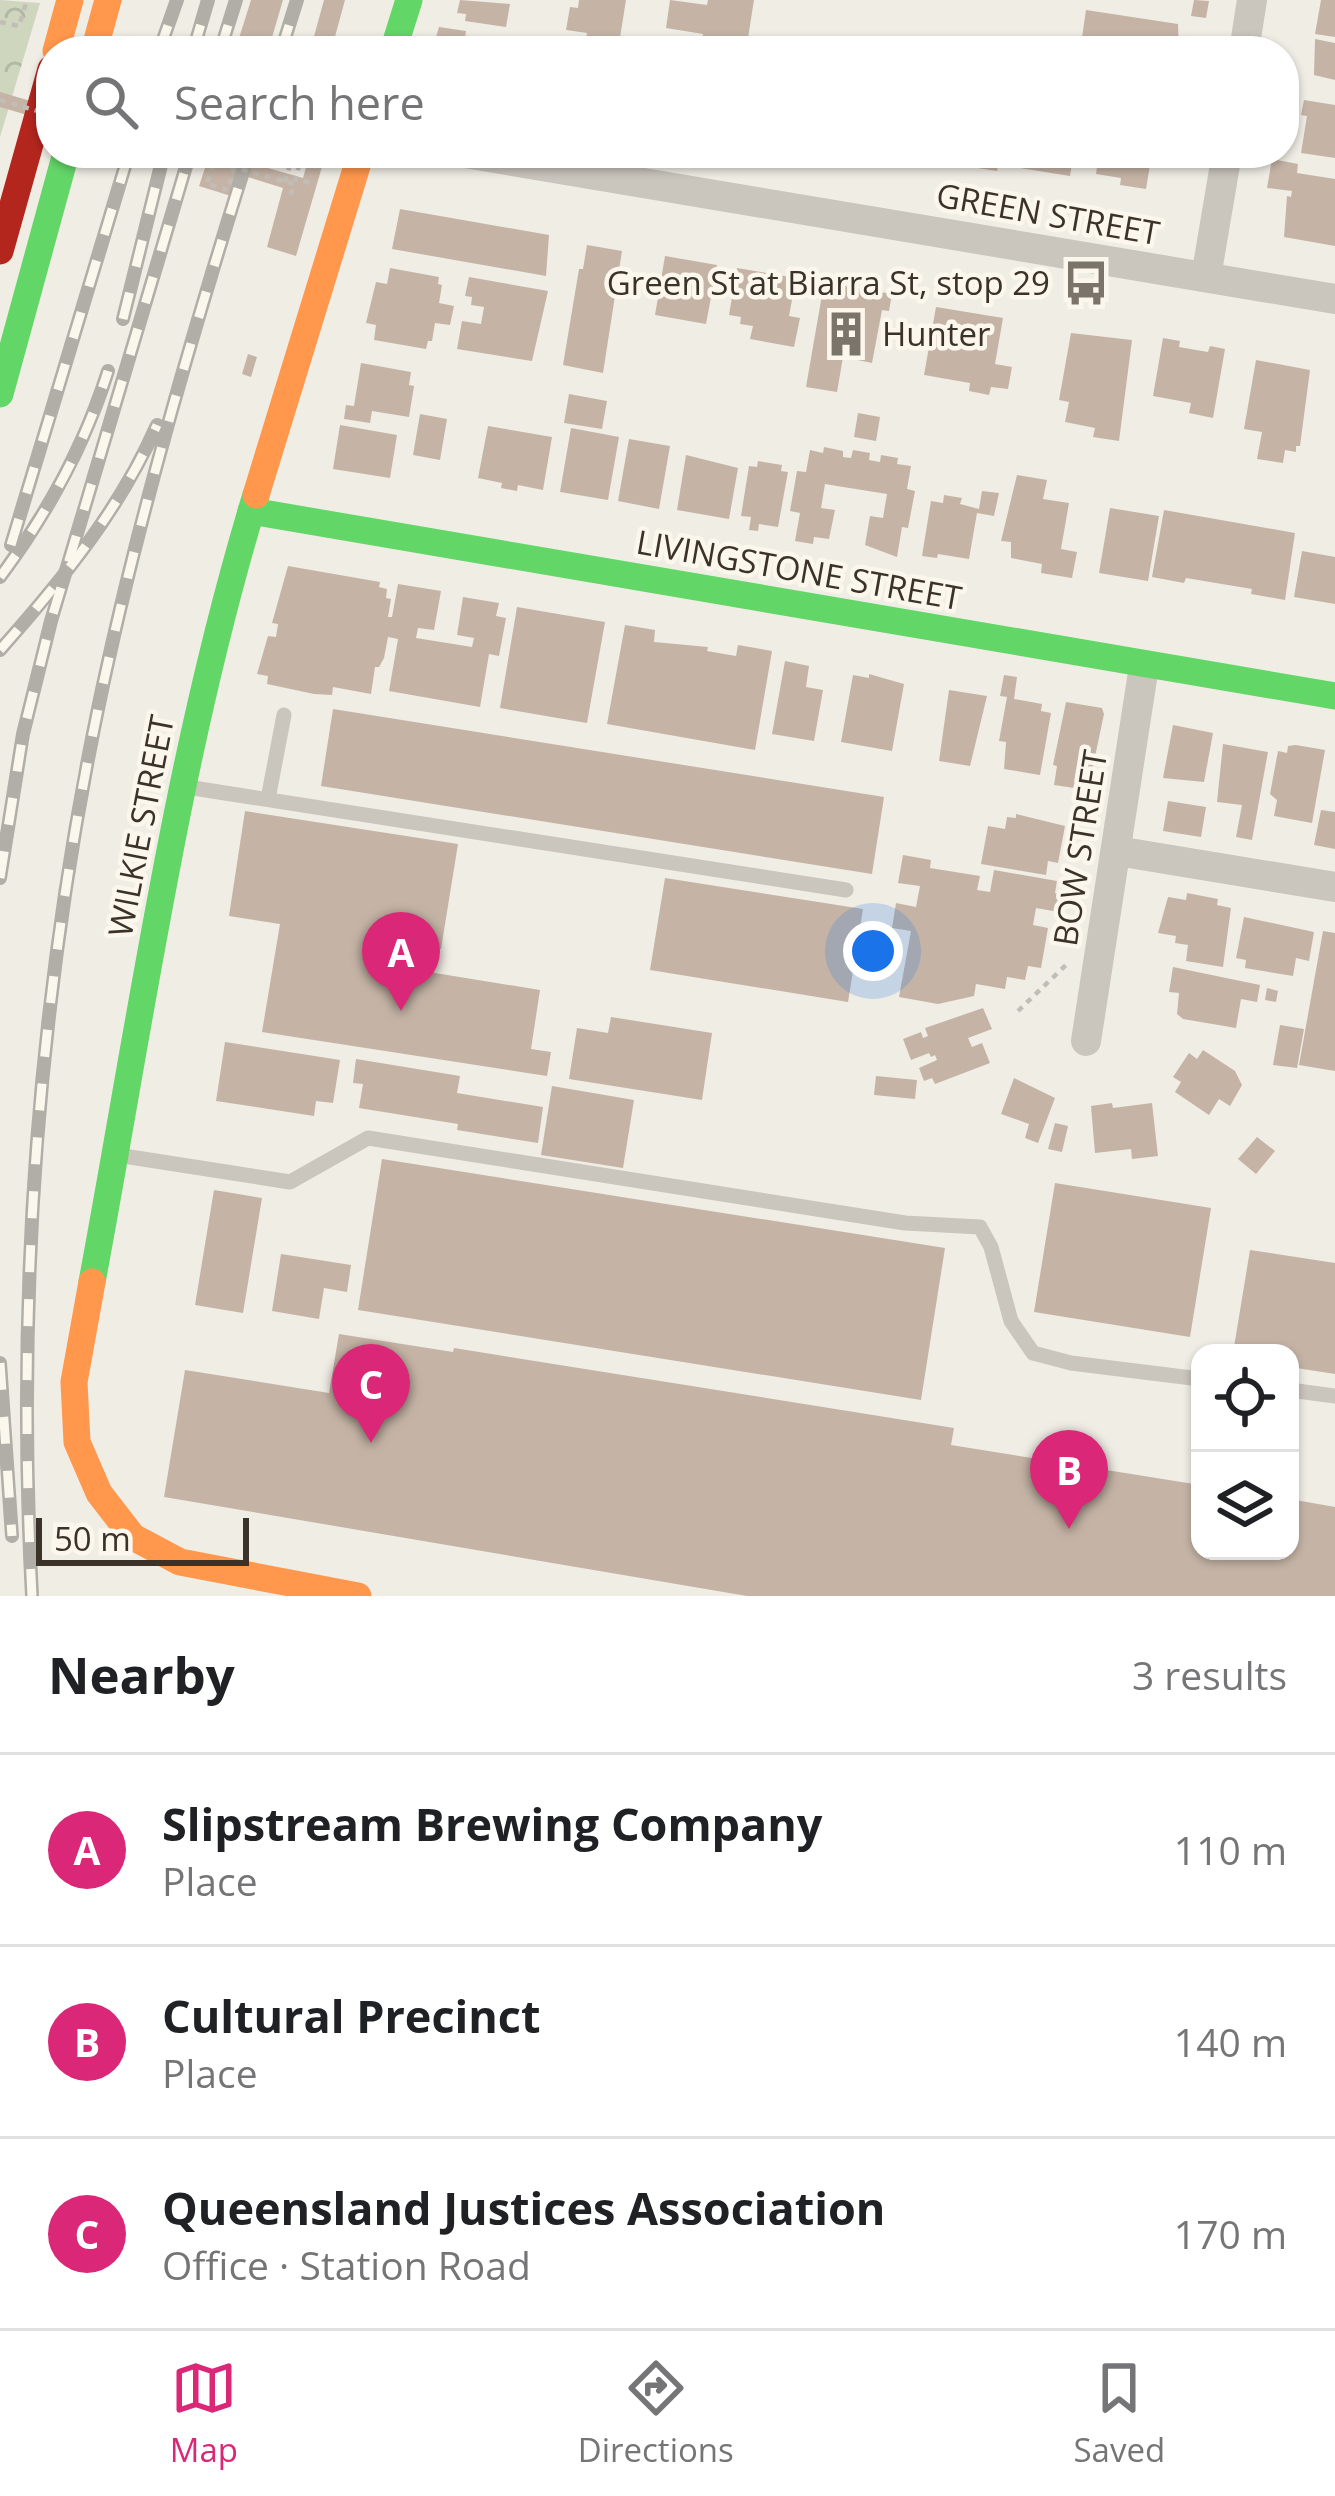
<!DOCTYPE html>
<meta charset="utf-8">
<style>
body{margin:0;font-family:"Open Sans",sans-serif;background:#f2f2f2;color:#202124}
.controls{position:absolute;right:36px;bottom:36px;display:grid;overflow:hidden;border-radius:24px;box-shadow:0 3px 9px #0004}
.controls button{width:108px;height:108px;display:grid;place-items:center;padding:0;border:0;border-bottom:3px solid #e0e0e0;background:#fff;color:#202124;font:60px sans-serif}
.scale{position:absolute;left:36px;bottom:30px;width:213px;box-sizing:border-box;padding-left:12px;border:6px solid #3b332a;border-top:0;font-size:33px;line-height:42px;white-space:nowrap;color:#3b332a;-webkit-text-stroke:9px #fbf7ed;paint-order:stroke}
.you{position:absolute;left:873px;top:951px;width:42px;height:42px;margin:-30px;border:9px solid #fff;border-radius:50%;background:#1a73e8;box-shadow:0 0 0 18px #1a73e833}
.badge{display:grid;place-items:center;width:78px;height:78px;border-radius:50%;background:#db2777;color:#fff;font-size:39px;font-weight:700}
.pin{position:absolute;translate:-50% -99px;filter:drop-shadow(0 3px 6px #0008)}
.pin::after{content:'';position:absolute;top:63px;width:42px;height:36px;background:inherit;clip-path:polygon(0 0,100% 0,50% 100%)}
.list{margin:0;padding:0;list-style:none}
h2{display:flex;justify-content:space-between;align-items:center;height:156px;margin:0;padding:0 48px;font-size:51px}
h2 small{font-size:39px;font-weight:400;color:#757577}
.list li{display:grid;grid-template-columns:78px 1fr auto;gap:36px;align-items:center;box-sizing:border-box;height:192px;padding:0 48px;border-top:3px solid #e0e0e0}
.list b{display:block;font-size:45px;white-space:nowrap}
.list p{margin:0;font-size:39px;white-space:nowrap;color:#757577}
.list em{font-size:39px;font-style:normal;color:#757577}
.icon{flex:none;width:66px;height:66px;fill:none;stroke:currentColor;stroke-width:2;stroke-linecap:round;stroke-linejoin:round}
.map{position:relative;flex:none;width:1335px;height:1596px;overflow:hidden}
.search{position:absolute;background:#fff;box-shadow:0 3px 9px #0004;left:36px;right:36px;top:36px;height:132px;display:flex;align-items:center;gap:30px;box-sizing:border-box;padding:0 42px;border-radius:48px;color:#757577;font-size:45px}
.sheet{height:732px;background:#fff}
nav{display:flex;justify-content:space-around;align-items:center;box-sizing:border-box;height:168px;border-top:3px solid #e0e0e0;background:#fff;font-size:33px;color:#757577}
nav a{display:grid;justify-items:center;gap:6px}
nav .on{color:#db2777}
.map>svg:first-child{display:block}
.forest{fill:url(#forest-crowns)}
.building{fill:#c5b4a6}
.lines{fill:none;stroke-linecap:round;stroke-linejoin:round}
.path{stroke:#c2bdb6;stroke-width:4.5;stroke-dasharray:6 6;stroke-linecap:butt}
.lane{stroke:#cac5bd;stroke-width:15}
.street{stroke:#cac5bd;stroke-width:30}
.fast{stroke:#63d668;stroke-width:27}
.slow{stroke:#ff974d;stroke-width:27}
.jam{stroke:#b3261e;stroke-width:27}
.rail-casing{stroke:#b1ada7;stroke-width:14}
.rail{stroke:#fbf7ed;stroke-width:9;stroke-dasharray:27;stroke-linecap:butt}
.path-bridge{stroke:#c2bdb6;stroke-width:4.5;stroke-dasharray:6 6;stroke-linecap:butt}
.labels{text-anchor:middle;stroke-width:9;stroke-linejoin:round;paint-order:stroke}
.street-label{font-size:33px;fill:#3b332a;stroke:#fbf7ed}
.poi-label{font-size:33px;fill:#3b332a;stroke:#fbf7ed;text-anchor:end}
</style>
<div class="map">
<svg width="1335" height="1596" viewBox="0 0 1335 1596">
<defs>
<pattern id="forest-crowns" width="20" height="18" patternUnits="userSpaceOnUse" patternTransform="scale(3)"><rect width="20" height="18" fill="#ced7be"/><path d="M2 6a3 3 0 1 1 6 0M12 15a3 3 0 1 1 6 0" fill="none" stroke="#b2b9a3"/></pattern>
</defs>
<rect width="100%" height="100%" fill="#f0ede5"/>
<!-- forest -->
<path class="forest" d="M0,0l40,3 -40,134z"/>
<!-- building -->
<g class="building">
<path d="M251,0h32l-15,51h-33z"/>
<path d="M324,0h21l-12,44 22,7h-45z"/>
<path d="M460,0l50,4 -4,23 -41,-6 1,-7 -9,-1z"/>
<path d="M579,0h47l-7,44 -33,-6 1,-5 -21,-3 4,-23 8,1z"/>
<path d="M670,0l37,5 1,-5h46l-8,51h-84l2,-10 37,5 2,-12 -37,-6z"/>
<path d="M1194,0l15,1 -3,17 -15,-2z"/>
<path d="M1321,0h14v37l-20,-3z"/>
<path d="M1086,10l92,14 1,27h-99z"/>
<path d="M439,27l27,4 -3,20h-31z"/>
<path d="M488,36l14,2 -2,13h-14z"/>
<path d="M1315,39l20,4v37l-21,-5z"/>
<path d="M0,92l51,15v15l-51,-15z"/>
<path d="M1304,100l31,5v53l-34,-5 6,-37 -6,-1z"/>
<path d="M166,153h72l-2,6 67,19 7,-25h16l-30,103 -29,-9 16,-59 -45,-14 -7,22 -32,-10 7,-21z"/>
<path d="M876,153h44l-2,9z"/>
<path d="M947,153h53l-3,18 -52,-8z"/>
<path d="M1023,153h51l-4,23 -50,-8z"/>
<path d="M1099,153h53l-6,36 -26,-4 1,-7 -25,-4z"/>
<path d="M1272,159l26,5 -1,9 38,6v67l-51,-9 3,-41 4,1 1,-6 -25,-3z"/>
<path d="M400,209l149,26 -3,41 -154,-27z"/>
<path d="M587,245l35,6 -19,122 -40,-8 16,-96h4z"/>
<path d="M665,256l52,9 -11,59 -51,-9z"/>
<path d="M390,268l49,9 -1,7 4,1 -3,18 15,3 -4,19 -15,-2 -3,18h-4l-2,8 -52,-9 2,-15 -10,-2 10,-41 11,2z"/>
<path d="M737,268l59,10 -7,38 11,2 -6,29 -44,-8 3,-13 -13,-2 1,-7 -12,-2z"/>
<path d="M469,277l79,14 -16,70 -75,-12 5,-28 19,3 3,-17 -13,-2 1,-8 -7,-1z"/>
<path d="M833,284l59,10 -3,17 -7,-1 -10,53 -29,-6 -6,35 -31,-5 17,-98 9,1z"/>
<path d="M936,307l67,11 -8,46 17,3 -4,22 -17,-2 -2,8 -20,-4 1,-8 -46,-8z"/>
<path d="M1071,333l61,7 -13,101 -26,-4 2,-9 -30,-6 4,-20 -10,-2z"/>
<path d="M1163,338l17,3 -1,6 29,5 2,-6 15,3 -12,69 -24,-5 2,-10 -38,-7z"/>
<path d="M248,354l9,3 -6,20 -9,-3z"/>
<path d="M1256,360l54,10 -10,76h-4v6l-11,-2 -2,13 -26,-4 5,-27 -18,-3z"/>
<path d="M361,363l50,9 -2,13 5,1 -5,31 -37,-6 -2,12 -26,-4 2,-14 8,1z"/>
<path d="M569,394l38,7 -5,28 -38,-6z"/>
<path d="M858,413l22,4 -4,24 -22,-4z"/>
<path d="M420,414l27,5 -7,41 -27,-5z"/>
<path d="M340,425l57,10 -7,43 -57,-9z"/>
<path d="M488,426l64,11 -9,53 -25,-5 -1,6 -16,-3 1,-5 -24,-5z"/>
<path d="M571,428l48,9 -11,63 -48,-8z"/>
<path d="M629,439l41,7 -11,63 -41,-8z"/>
<path d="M824,447l19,4v6l8,1 2,-8 17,3 -1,7 11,2 1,-7 17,3 -1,6 14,2 -4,23 8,2 -7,37 -6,-1 -5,30 -32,-12 5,-29 13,2 4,-24 -50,-8 -12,-2 -4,24 14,2 -6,29 -15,-2 -1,7 -18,-3 5,-28 -10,-2 7,-40 9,1 4,-22 13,3z"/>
<path d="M686,455l52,13 -9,51 -52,-9z"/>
<path d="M758,461l24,4 -1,6 7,1 -10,55 -19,-3 -1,7 -9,-1 2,-13 -10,-1 8,-50 8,1z"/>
<path d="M1017,475l30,5 -4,19 26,4 -8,46 16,3 -5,26 -31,-5 1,-9 -31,-6v-16l-10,-1z"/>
<path d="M982,491l17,2 -5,23 -17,-3 -8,46 -31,-5 -1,4 -15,-2 9,-55 12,2 1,-8 18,3 -2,6 19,5z"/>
<path d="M1110,508l49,8 -11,65 -49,-8z"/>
<path d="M1164,510l131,23 -10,67 -34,-6 1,-5 -66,-11 -2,5 -32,-6z"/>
<path d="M1302,551l33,6v47l-41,-7z"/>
<path d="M288,566l92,16 -1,5 8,2 -1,9 5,1 -3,18h4l6,-33 43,7 -7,39 -16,-2 -2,10 56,9 2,-9 -17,-3 6,-38 36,6 -3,13 10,2 -7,38 -10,-2 -9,53 -91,-16 9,-52 -10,-2 -4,21 -5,9h-4l-4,27 -38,-7 -1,8 -18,-1 -47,-10 1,-8 -11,-2 11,-38 8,1 2,-13 -6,-1z"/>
<path d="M517,607l88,15 -18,101 -87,-15z"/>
<path d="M625,625l30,5 -1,12 54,5 -1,4 29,5 2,-11 34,6 -17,99 -148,-26z"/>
<path d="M785,661l24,5 -3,21 17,3 -9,51 -42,-7z"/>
<path d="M869,674l35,10 -12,67 -51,-9 12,-67 16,3z"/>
<path d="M1004,675l13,2 -3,22 28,5 -1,7 10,2 -11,62 -36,-6 2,-27 -7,-1 8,-44 -7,-1z"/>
<path d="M949,690l38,6 -17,70 -31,-5z"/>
<path d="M1066,702l36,6 2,6 -16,76 -34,-5 3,-19 -4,-1z"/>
<path d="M333,709l551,88 -12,77 -551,-88z"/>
<path d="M1173,725l40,8 -9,49 -41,-4z"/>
<path d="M1223,744l45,8 -16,88 -16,-3 6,-32 -25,-3z"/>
<path d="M1296,745l29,5 -13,73 -38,-7 3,-16 -7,-6 8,-43 9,2 1,-7z"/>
<path d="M1168,801l38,6 -5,30 -38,-6z"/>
<path d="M1321,810l14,2v37l-21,-4z"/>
<path d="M245,811l213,33 -17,105 -8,-1 -4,24 111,18 -9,59 20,3 -4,24 -285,-44 18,-108 -51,-8z"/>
<path d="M1016,814l49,12 -7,37 -10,-2 -2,14 -65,-11 7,-38 17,3 2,-12 9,1z"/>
<path d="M903,855l28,5 -1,8 50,8 -3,14 13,2 4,-22 63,11 -2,12 7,2 -3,17 -23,-4 -3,17 15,3 -7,40 -13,-2 -3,14 -18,-3 -2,12 -29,-5 -2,12 -36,8 -39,-7 12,-66 -19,-3 4,-25 20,4 4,-21 -22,-3z"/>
<path d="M665,878l198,31 -15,93 -198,-32z"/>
<path d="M1187,893l31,6 -1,6 14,3 -8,59 -37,-6 2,-16 -13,-2 1,-7 -18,-3 10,-36 18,3z"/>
<path d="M1244,917l70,15 -5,29 -13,-3 -3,18 -48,-8 1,-8 -10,-2z"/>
<path d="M1323,931l12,2v138l-36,-6z"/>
<path d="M1173,967l87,18 -3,17 -16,-3 -5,29 -53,-9 -6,-5 2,-21 -10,-1z"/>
<path d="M1267,988l11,3 -2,11 -11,-2z"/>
<path d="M983,1008l9,21 -24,9 4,9 10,-4 8,20 -55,21 -3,-6 -8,3 -5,-13 18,-8 -2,-5 -4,2 -2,-4 -18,7 -8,-21 18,-7 2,6 5,-2 -3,-8z"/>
<path d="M611,1017l101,16 -10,67 -133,-21 8,-51 31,5z"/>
<path d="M1280,1025l24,4 -7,39 -24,-3z"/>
<path d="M225,1042l115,18 -7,43 -17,-2 -2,15 -98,-15z"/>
<path d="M1203,1050l32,21 7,14 -12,21 -11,-7 -10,16 -34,-23 6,-10 -8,-5 16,-24 8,6z"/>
<path d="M356,1059l104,17 -3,17 86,14 -5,36 -81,-13 1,-6 -99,-16 4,-24 -10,-1z"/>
<path d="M876,1076l41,4 -2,19 -41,-4z"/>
<path d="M1014,1078l41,20 -17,45 -13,-5 4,-14 -28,-10z"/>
<path d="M552,1086l82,14 -11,68 -82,-13z"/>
<path d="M1112,1103l1,5 39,-5 6,53 -26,3 -1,-10 -36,4 -4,-47z"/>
<path d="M1055,1123l13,3 -6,26 -14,-3z"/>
<path d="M1257,1137l18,14 -19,23 -18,-15z"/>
<path d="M382,1159l563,89 -24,152 -563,-90z"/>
<path d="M1055,1183l156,25 -21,129 -156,-25z"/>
<path d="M214,1190l48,8 -19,115 -48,-8z"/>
<path d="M1250,1250l85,13v111l-45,-7v-14h-57z"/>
<path d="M281,1254l70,11 -4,27 -23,-4 -5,31 -47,-8z"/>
<path d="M339,1334l114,18 1,-4 500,80 -3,17 249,40v66h90v-52l45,8v89h-588l-583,-99 21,-127 144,23z"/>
</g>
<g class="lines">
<!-- path -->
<g class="path">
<path d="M0,22l19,4 8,-26"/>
<path d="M216,153l-9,31 21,6 6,-23"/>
<path d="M303,153l-8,26 15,4"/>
<path d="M285,182l8,-29"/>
<path d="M1018,1011l49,-47"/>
</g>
<!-- lane -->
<g class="lane">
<path d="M187,787l659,103"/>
<path d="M268,799l16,-84"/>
<path d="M117,1155l173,27 78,-44 537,85 75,4 11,20 20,74 22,32 38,10 129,16"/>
<path d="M1290,1390l45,6"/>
</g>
<!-- street -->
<g class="street">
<path d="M1244,51l8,-51"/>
<path d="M465,153l870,146"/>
<path d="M1206,277l21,-124"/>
<path d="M1117,851l218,36"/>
<path d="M1086,1041l58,-375"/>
</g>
<!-- fast -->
<g class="fast">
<path d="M393,51l16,-51"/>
<path d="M0,394l66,-241"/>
<path d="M251,511l1084,185"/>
<path d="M92,1282c49,-263 86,-532 164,-787"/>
</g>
<!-- slow -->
<g class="slow">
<path d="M56,51l14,-51"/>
<path d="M94,51l14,-51"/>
<path d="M256,495l105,-342"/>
<path d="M92,1282l-18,100 3,60 22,51 34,44 47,25 178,34"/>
</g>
<!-- jam -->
<path class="jam" d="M0,251l51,-182"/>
<!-- rail casing -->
<g class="rail-casing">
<g id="rail">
<path d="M159,51l18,-51"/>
<path d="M193,51l15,-51"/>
<path d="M220,51l16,-51"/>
<path d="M281,51l16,-51"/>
<path d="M123,319l41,-166"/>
<path d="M11,545l118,-392"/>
<path d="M0,577c47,-63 84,-130 108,-206"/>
<path d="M0,650c62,-70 119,-139 157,-225"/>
<path d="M0,878l23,-144 28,-113 139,-468"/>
<path d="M0,1363l12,173"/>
<path d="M32,1596c-16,-299 6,-598 67,-892 38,-182 94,-373 150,-551"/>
</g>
</g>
<!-- rail -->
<use href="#rail" class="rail"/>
<!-- path-bridge -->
<g class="path-bridge">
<path d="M0,100l51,15"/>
<path d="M184,153l110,31 -5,17"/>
</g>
</g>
<!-- icons -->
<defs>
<g id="bus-bare" transform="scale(3.6)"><path d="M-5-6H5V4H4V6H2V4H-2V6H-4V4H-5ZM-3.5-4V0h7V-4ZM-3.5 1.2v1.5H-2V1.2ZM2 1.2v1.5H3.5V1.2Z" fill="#7a746b" stroke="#fbf7ed" stroke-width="2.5" paint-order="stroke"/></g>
<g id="building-bare" transform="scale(3.6)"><path d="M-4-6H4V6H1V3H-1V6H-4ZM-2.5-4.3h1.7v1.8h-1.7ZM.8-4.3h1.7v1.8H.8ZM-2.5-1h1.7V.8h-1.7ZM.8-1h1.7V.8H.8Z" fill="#7a746b" stroke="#fbf7ed" stroke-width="2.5" paint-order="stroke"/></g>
</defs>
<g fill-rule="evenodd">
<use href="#bus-bare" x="1086" y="283"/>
<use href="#building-bare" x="846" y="334"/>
</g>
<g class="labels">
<!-- street labels -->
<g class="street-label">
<text transform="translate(1048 214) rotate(10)" y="12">GREEN STREET</text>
<text transform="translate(799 570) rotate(10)" y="12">LIVINGSTONE STREET</text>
<text transform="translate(141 826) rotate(-79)" y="12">WILKIE STREET</text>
<text transform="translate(1080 848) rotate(-81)" y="12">BOW STREET</text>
</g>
<!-- poi labels -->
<g class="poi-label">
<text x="1050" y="295">Green St at Biarra St, stop 29</text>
<text x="882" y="346" text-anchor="start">Hunter</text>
</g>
</g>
</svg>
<div class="controls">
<button><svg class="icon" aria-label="locate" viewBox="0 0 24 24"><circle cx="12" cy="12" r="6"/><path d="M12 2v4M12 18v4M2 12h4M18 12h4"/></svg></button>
<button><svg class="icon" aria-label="layers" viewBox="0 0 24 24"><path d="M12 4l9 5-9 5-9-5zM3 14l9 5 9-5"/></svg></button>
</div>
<div class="scale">50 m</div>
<div class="you"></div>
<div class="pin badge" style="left:401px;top:1011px">A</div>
<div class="pin badge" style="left:1069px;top:1529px">B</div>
<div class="pin badge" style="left:371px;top:1443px">C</div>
<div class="search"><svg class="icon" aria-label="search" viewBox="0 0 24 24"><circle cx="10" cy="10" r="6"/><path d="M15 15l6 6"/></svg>Search here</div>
</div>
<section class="sheet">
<h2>Nearby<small>3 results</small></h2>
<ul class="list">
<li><span class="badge">A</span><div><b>Slipstream Brewing Company</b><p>Place</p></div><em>110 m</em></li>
<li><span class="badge">B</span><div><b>Cultural Precinct</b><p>Place</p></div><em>140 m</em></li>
<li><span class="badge">C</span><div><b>Queensland Justices Association</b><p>Office · Station Road</p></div><em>170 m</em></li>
</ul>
</section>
<nav>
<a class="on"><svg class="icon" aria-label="map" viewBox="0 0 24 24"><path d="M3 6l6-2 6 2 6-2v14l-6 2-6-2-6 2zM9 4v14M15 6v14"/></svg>Map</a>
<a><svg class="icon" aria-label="directions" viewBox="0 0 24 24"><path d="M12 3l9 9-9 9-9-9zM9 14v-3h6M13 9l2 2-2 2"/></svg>Directions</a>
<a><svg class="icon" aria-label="saved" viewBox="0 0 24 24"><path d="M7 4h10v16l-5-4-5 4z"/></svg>Saved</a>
</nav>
